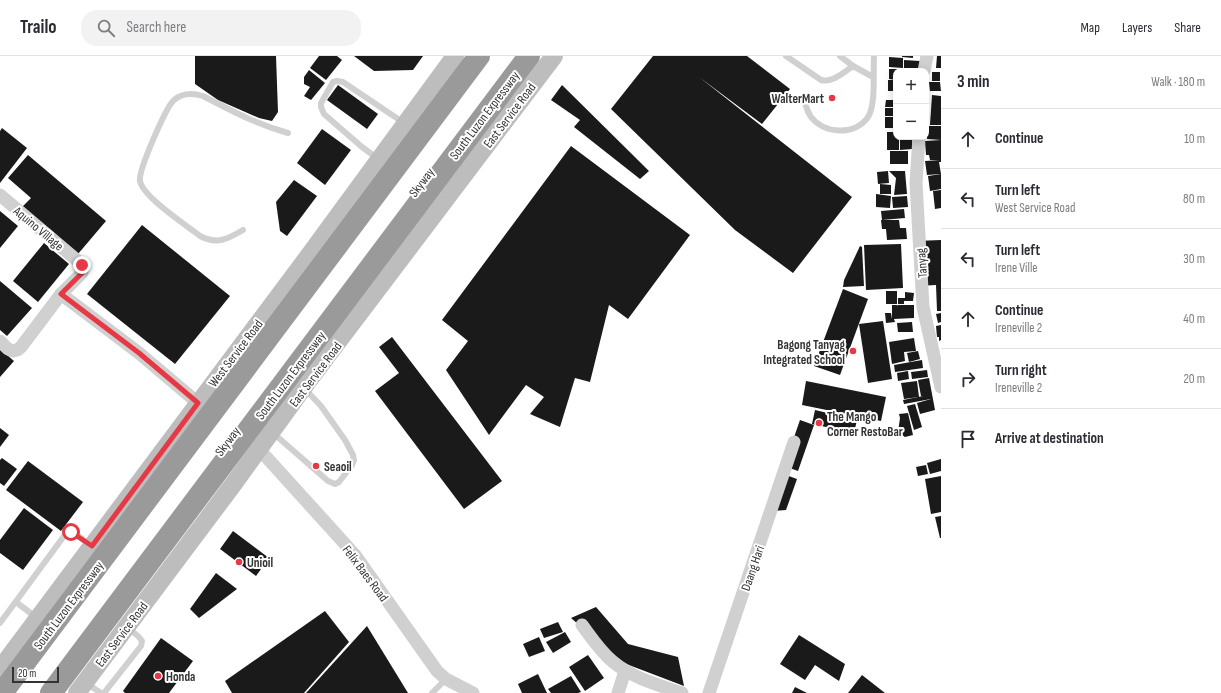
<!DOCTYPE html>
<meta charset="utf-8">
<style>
body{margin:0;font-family:"Sofia Sans Condensed",sans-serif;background:#f2f2f3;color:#2b2b33}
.controls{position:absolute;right:12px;top:12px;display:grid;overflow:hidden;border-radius:8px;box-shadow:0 2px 10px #0003}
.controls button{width:36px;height:36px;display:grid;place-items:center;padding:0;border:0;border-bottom:1px solid #e1e1e2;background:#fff;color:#2b2b33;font:20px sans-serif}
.scale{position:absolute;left:12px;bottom:10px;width:47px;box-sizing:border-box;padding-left:4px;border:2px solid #333;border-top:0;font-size:11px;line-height:14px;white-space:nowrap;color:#333;-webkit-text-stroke:3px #fff;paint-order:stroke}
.stop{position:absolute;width:12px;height:12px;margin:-9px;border:3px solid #e63946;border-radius:50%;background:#fff}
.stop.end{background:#e63946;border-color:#fff;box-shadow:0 1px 4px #0008}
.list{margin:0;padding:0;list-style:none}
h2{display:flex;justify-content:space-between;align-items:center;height:52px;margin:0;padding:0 16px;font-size:17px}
h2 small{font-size:13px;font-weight:400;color:#7c7c81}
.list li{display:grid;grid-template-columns:26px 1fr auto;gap:12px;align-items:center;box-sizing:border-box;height:60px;padding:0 16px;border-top:1px solid #e1e1e2}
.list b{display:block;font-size:15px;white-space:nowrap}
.list p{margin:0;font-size:13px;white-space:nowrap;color:#7c7c81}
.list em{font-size:13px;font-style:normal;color:#7c7c81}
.icon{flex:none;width:22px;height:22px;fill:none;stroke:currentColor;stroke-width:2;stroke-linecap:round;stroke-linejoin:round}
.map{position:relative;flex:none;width:941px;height:637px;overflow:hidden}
header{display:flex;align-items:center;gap:24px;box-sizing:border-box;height:56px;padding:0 20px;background:#fff;border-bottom:1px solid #e1e1e2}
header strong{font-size:19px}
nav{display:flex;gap:22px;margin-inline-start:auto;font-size:14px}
.search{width:280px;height:36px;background:#f2f2f3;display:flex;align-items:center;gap:10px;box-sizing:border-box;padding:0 14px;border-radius:16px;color:#7c7c81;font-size:15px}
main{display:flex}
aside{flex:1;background:#fff}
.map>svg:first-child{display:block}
.building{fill:#1a1a1a}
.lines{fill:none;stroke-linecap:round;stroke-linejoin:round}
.lane{stroke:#d0d0d0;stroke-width:6}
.street{stroke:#d0d0d0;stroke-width:13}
.secondary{stroke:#bdbdbd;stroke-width:18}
.highway{stroke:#9a9a9a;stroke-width:22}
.route{stroke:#e63946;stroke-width:5}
.poi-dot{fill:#e63946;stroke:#fff;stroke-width:1.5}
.labels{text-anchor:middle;stroke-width:4;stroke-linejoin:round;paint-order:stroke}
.poi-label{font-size:13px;font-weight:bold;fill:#333;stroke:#fff;text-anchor:start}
.street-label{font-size:13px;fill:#333;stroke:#fff}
</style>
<header>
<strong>Trailo</strong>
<div class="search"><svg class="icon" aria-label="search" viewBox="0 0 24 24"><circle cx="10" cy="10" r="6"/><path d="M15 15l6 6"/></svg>Search here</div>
<nav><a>Map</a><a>Layers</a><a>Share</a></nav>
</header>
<main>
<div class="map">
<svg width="941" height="637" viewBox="0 0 941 637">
<rect width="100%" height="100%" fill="#fff"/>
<!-- building -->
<g class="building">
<path d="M195,0h81l2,56 -6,9 -13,-3 -41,-18 -23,-16z"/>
<path d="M319,0h18l5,4 -16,20 -16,-12z"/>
<path d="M354,0h69l-10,14 -39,1z"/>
<path d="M653,0h94l43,33 -28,35 -63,-47 153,120 -59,76 -58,-43 -124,-121z"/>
<path d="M902,0h11v2l-11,-1z"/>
<path d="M937,0h4v12h-5z"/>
<path d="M889,1l14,1v10l-14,-1z"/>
<path d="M904,4l16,1v8l-16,-1z"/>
<path d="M889,13h14v2h-7v9l-7,-1z"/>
<path d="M309,14l16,13 -14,17 -7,-4 6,-9 -6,-3v-7z"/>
<rect x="932" y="16" width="8" height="9"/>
<rect x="888" y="24" width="8" height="11"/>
<path d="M929,26h11l1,9h-11z"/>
<path d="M338,29l40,29 -11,15 -40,-29z"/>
<path d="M562,29l87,86 -9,8 -66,-52 6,-7 -29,-20z"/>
<path d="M932,39l9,1v29h-11z"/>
<path d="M886,44h10v7h-11z"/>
<rect x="885" y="52" width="11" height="8"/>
<rect x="885" y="61" width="11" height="11"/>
<path d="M927,70h14v14l-14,-1z"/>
<path d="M2,72l25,20 -27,35v-52z"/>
<path d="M322,73l29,21 -26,35 -28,-22z"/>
<path d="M887,76h9v5h3v13h-12z"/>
<path d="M900,81h12v12l-12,1z"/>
<path d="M941,84v22h-2l2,12 -14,1 -2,-14 15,-1h-10l-1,-5h6h-9l-1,-14z"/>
<path d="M571,90l119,89 -62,84 -19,-14 -19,77 -15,-4 -15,49 -30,-13 14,-17 -18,-12 -37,50 -43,-65 22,-29 -26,-21z"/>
<rect x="890" y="95" width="18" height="13"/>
<path d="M28,99l78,66 -28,33 -56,-47 9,-9 -23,-20z"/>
<path d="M888,115l1,12 -11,1 -1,-12z"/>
<path d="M889,115h16l2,23 -13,1 2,-17z"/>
<path d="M941,118v15l-11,2 -2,-15z"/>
<path d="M294,124l23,16 -30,40 -7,-5 -4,-29z"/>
<path d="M880,128l11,1v9h-11z"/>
<path d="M941,134v18l-6,1 -2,-18z"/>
<path d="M876,138l15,2 -1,12 -14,-1z"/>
<path d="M907,140l1,11 -15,1 -1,-11z"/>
<path d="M904,153l1,9 -23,2 -1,-9z"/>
<path d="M0,155l18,15 -18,22z"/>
<path d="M881,164h18l1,8h6l1,11 -20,1 -1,-11h-4z"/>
<path d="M142,169l88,71 -55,68 -88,-70z"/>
<path d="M941,184v71h-4l-1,-26 -18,1 -2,-45z"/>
<path d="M44,187l25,21 -31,38 -25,-21z"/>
<path d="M901,188l2,44 -37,2 -2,-45z"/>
<path d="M860,190l2,1 2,39 -21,1 1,-7z"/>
<path d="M0,225l32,27 -25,28 -7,-6z"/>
<path d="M843,233l25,10 -28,76 -26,-9z"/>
<rect x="886" y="235" width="11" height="13"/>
<path d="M905,236l9,1 -1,8h-9v3h-6v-6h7z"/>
<path d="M892,249h5l1,1v-1h16v13l-20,1 1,3 -9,1 -1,-10h6l1,6z"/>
<path d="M941,257v9l-3,1 -2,-9z"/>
<path d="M883,265l9,58 -24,4 -9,-59z"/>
<path d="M912,266l1,10h-15l-1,-9z"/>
<path d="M941,269v15l-2,1v-4h-2l-1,-11z"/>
<path d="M392,281l110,144 -38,28 -89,-118 24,-18 -20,-26z"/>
<path d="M914,282l2,13 -12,1 1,9 -13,3 -3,-22z"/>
<path d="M0,293l14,12 -14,16z"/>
<path d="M918,295l2,8 -11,3 -2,-9z"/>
<path d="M922,304l1,8 -28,4 -1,-7z"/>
<path d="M927,314l1,7 -16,2 -1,-7z"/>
<path d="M908,315l1,8 -11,2 -1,-8z"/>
<path d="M929,322l6,32 -15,4 -3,-11 14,-4 -27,5 -1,-4 20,-4h-2l-3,-16z"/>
<path d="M806,325l80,16 -5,24 -79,-16z"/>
<path d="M917,325l2,16 -15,2 -3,-16z"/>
<path d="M915,348l7,23 -8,3 -7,-24z"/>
<path d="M815,354l42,10 -3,13 -42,-9z"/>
<path d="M908,357l5,22 -8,2 -7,-5 2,-14 -1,-4z"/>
<path d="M800,364l14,5 -16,46 -14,-5z"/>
<path d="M0,372l9,7 -9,12z"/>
<path d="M2,402l15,11 -13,17 -4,-3v-23z"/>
<path d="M941,403v12l-11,3 -3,-11z"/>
<path d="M28,405l55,41 -22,29 -55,-41z"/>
<path d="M926,409l2,9 -10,2 -2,-9z"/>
<path d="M786,419l11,4 -11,31 -13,1z"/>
<path d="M941,420v36l-10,2 -6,-35z"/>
<path d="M24,452l29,22 -30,40 -23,-17v-13z"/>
<path d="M941,460v22h-1l-5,-21z"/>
<path d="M233,475l36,27 -13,18 -36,-27z"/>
<path d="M216,517l21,16 -38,29 -9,-9z"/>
<path d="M596,551l32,37 50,13 6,29 -63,-24 -50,-44z"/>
<path d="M325,555l24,31 -45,51h-72l-7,-12z"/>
<path d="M558,566l5,10 -19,6 -4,-9z"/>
<path d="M367,570l41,67h-102z"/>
<path d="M565,576l6,10 -18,11 -7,-11z"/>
<path d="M799,579l46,29 -6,17 -24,-16 -10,15 -25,-16z"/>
<path d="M539,581l6,14 -16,6 -6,-13z"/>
<path d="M161,582l32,23 -24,32h-44l-2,-2z"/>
<path d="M588,599l16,23 -19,13 -16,-24z"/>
<path d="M538,618l9,19h-25l-4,-9z"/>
<path d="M862,619l23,18h-37z"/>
<path d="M571,620l10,16 -3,1h-27l-3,-4z"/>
<path d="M795,631l12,6h-15z"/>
</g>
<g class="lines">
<!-- lane -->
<g class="lane">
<path d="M786,0l35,24c12,3 23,-8 32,-14"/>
<path d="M840,0l13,10 20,11"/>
<path d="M804,41c1,7 3,14 7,20 13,17 44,19 57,0 8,-11 5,-46 6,-61"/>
<path d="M377,102l-15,-11 -38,-33 -3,-7v-4l12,-21 4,-1 6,1 61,41"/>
<path d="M243,174c-15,9 -26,15 -43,6 -14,-11 -57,-39 -60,-55 -2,-10 26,-74 34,-81 8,-7 19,-7 29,-4 29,15 53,28 85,37"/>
<path d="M273,377l55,48 7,3 4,-2 13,-17 2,-5 -1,-5 -8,-15 -24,-34 -16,-17"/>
<path d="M16,546l21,16"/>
<path d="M0,567l67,-91c9,0 16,8 23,13"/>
<path d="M86,627l15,10"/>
<path d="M104,637l37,-47 1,-5 -4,-5 -10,-8"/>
<path d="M432,637l14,-14"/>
</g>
<!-- street -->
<g class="street">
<path d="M924,15l3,-15"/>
<path d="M919,81l-3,46 7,124 18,80"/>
<path d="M0,139l79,67c3,3 4,6 3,11l-21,21 -40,53 -4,3 -4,1 -5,-2 -8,-8"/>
<path d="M61,238l78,59 59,50"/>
<path d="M259,393l96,106 82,116 9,8 27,14"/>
<path d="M582,569c9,12 18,26 30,36 20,17 46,24 70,32"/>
<path d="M618,637l7,-22"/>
<path d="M709,637l85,-251"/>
</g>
<!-- secondary -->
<g class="secondary">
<path d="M0,613l313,-419 142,-194"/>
<path d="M77,637l155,-207 77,-106 245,-324"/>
</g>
<!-- highway -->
<g class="highway">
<path d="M2,637l477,-637"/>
<path d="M51,637l478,-637"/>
</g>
</g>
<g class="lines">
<!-- route -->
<path class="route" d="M71,476l21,14 106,-143 -59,-50 -78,-59 21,-21 1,-4 -1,-4"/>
</g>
<!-- markers -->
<g class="poi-dot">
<circle cx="832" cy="42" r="4"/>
<circle cx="853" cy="295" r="4"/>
<circle cx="819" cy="367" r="4"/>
<circle cx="316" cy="410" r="4"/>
<circle cx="239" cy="506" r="4"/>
<circle cx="158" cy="620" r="4"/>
</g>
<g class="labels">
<!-- poi labels -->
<g class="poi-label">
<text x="824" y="47" text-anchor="end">WalterMart</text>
<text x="845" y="293" text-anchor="end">Bagong Tanyag<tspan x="845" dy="15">Integrated School</tspan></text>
<text x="827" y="365">The Mango<tspan x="827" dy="15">Corner RestoBar</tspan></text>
<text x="324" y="415">Seaoil</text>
<text x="247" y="511">Unioil</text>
<text x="166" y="625">Honda</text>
</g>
<!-- street labels -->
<g class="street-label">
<text transform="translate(484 59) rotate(-53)" y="5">South Luzon Expressway</text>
<text transform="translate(509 59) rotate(-53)" y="5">East Service Road</text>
<text transform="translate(421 126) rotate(-53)" y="5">Skyway</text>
<text transform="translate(39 172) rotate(40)" y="5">Aquino Village</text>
<text transform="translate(921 207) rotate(-94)" y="5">Tanyag</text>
<text transform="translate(235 297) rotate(-53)" y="5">West Service Road</text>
<text transform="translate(315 318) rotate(-53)" y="5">East Service Road</text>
<text transform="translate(290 319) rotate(-53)" y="5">South Luzon Expressway</text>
<text transform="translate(227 385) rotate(-53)" y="5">Skyway</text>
<text transform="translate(752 512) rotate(-71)" y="5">Daang Hari</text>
<text transform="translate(366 517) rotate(53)" y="5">Felix Baes Road</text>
<text transform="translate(68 549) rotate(-53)" y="5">South Luzon Expressway</text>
<text transform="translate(121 578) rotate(-53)" y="5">East Service Road</text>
</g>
</g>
</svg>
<div class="controls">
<button>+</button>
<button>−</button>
</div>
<div class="scale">20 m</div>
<div class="stop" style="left:71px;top:476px"></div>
<div class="stop end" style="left:82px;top:209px"></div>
</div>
<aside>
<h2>3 min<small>Walk · 180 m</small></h2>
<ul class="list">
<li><svg class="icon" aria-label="ahead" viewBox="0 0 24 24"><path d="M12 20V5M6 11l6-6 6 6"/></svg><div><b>Continue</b></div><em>10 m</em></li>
<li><svg class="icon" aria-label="left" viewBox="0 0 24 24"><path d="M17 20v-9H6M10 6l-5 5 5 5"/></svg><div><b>Turn left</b><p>West Service Road</p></div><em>80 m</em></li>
<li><svg class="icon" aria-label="left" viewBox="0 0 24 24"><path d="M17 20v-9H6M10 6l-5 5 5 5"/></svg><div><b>Turn left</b><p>Irene Ville</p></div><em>30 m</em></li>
<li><svg class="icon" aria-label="ahead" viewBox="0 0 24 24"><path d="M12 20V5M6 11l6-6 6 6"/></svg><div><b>Continue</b><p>Ireneville 2</p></div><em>40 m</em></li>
<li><svg class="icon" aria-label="right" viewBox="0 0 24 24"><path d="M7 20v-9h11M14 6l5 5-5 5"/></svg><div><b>Turn right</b><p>Ireneville 2</p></div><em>20 m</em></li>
<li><svg class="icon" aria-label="arrive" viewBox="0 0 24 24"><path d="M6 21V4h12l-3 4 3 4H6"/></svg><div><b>Arrive at destination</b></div></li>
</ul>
</aside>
</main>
